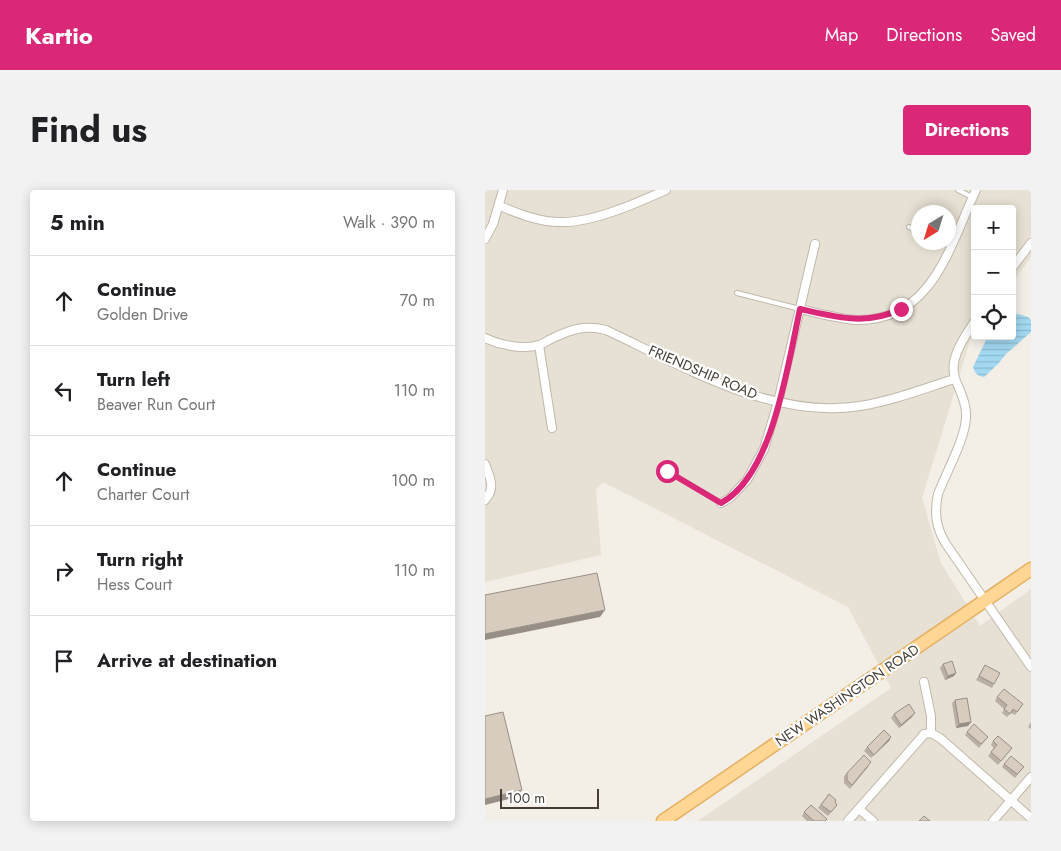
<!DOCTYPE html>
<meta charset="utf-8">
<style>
body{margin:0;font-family:Jost,sans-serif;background:#f2f2f2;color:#202124}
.controls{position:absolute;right:15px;top:15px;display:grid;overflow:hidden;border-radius:5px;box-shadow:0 2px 12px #0003}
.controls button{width:45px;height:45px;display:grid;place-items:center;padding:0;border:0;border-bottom:1px solid #e0e0e0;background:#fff;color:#202124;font:25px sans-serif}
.compass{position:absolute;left:426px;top:15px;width:45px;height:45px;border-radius:50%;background:#fff;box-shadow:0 2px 12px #0003;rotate:218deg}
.scale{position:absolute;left:15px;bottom:12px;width:99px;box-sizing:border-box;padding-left:5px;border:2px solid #463e35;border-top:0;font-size:14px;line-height:18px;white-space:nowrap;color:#463e35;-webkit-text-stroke:4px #fff;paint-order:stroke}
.stop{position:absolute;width:15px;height:15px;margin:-11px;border:4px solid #db2777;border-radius:50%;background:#fff}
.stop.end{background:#db2777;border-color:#fff;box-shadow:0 1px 5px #0008}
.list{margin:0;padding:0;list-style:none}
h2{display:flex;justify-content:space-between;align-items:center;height:65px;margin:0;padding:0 20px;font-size:21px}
h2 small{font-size:16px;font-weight:400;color:#757577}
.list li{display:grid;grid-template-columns:32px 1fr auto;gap:15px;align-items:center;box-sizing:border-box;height:90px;padding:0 20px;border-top:1px solid #e0e0e0}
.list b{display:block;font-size:19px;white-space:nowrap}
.list p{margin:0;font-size:16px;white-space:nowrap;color:#757577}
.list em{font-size:16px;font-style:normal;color:#757577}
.icon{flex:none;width:28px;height:28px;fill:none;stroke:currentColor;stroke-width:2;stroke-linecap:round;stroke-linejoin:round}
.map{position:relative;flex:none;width:546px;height:631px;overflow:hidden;border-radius:5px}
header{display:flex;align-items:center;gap:30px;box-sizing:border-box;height:70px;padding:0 25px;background:#db2777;color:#fff}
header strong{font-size:24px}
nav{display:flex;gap:28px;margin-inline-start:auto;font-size:18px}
.intro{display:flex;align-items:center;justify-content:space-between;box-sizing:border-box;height:120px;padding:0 30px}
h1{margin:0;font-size:35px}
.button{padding:12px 22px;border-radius:5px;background:#db2777;color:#fff;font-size:18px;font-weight:700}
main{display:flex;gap:30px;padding:0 30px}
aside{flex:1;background:#fff;border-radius:5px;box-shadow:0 2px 12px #0003}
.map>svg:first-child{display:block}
.residential{fill:#e7e0d4;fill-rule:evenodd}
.water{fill:url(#water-rules)}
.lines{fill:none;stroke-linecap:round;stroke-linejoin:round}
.lane-casing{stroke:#c2b8ac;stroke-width:6}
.street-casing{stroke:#c2b8ac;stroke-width:10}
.primary-casing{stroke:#e5b163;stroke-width:15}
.lane{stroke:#fff;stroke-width:4}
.street{stroke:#fff;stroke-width:8}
.primary{stroke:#ffd694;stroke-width:12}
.wall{fill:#baafa4}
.shaded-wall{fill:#978f86}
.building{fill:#d8ccbf;stroke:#978f86}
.route{stroke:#db2777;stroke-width:6}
.labels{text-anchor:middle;stroke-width:4.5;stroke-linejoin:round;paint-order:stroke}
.street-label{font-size:14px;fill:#463e35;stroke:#fff}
</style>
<header>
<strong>Kartio</strong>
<nav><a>Map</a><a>Directions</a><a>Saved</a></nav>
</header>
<div class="intro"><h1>Find us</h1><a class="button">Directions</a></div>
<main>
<aside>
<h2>5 min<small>Walk · 390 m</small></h2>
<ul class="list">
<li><svg class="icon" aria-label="ahead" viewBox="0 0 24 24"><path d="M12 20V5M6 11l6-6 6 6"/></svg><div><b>Continue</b><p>Golden Drive</p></div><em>70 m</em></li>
<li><svg class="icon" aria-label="left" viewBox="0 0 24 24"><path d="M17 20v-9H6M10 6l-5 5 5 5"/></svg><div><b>Turn left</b><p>Beaver Run Court</p></div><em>110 m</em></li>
<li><svg class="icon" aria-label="ahead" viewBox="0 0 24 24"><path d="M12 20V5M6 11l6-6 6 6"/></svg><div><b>Continue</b><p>Charter Court</p></div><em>100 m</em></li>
<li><svg class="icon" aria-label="right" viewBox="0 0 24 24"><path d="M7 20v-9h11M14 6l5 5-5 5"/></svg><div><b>Turn right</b><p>Hess Court</p></div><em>110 m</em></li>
<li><svg class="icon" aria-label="arrive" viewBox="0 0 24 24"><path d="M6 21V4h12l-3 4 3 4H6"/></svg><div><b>Arrive at destination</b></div></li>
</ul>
</aside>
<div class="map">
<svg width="546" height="631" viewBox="0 0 546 631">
<defs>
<pattern id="water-rules" width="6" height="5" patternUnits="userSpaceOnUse" patternTransform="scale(1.25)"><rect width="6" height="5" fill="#a2d8f1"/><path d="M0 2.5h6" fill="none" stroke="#8dbacf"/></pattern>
</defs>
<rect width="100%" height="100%" fill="#f3eee6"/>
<!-- residential -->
<path class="residential" d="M0,0h546v67l-19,26v-74h-37v125l-5,7 -48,157 19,65 39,63 51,-37v232h-333l193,-133 -43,-81 -245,-125 -7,7 5,66 -116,27zM433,22h30v30h-30z"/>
<!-- water -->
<path class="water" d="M533,124l10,3 3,3v12l-25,22 -8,10 -14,13c-7,-1 -9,-4 -11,-10l15,-31h24v-21z"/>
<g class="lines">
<!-- lane casing -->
<g class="lane-casing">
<g id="lane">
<path d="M473,0l14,7"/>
<path d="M424,37l9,4"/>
<path d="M458,52l9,5"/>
<path d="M252,103l63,16"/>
<path d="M182,281l54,32"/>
</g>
</g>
<!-- street casing -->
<g class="street-casing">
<g id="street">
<path d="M15,16c19,8 42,17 63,16 31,0 74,-19 103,-32"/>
<path d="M0,49l8,-15 10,-34"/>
<path d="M527,78l19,-25"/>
<path d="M315,119c18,4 38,10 57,11 76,1 93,-75 119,-130"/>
<path d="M490,131c-11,17 -28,39 -19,60 5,12 11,24 10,37 -1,21 -20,55 -28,76 -4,19 -2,34 8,50l85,123"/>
<path d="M0,148c15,7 37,12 54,7 4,-1 9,-5 14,-7 19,-9 32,-13 53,-8 77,36 166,90 254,76 32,-5 63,-17 94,-27"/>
<path d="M54,155l13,83"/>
<path d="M0,274c5,14 11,24 0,36"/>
<path d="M236,313l9,-5 17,-18 17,-31 14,-47 37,-158"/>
<path d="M439,492l7,34v17"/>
<path d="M446,543l9,5 91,80"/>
<path d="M374,619l14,12"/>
<path d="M363,631l73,-83 3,-4 7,-1"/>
<path d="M508,631l38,-44"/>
</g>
</g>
<!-- primary casing -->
<g class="primary-casing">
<path id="primary" d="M178,631l368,-252"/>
</g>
<!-- lane -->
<use href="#lane" class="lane"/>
<!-- street -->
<use href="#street" class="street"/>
<!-- primary -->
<use href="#primary" class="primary"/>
</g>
<!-- wall -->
<g class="wall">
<path d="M458,474l11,12 -9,4 -5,-12z"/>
<path d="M500,475l9,19 -2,4 -16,-8z"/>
<path d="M512,507l26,7 -8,11 -4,-2 -4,4 -5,-4 2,-4 -9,-8z"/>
<path d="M470,510l16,22 -3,4 -12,2 -4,-25z"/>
<path d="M409,524l18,3 -13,11 -8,-10z"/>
<path d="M546,532v7l-3,-2z"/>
<path d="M482,542l21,5 -9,11 -14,-13z"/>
<path d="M406,547l-2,4 -18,17 -7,-7 3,-4z"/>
<path d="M508,551l19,7 -14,17 -10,-9 6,-8 -3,-3z"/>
<path d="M519,574l20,3 -9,11 -13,-11z"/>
<path d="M384,576l-19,23 -6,-6v-7l3,-3z"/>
<path d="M344,604l8,11 -9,11 -10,-8z"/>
<path d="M319,622l21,9h-18l-5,-5z"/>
</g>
<!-- shaded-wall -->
<g class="shaded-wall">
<path d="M120,420l-5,7 -115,23v-6z"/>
<path d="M471,483l-2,3 -9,4 3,-4z"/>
<path d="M430,523l-3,4 -13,11 2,-3z"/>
<path d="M486,532l-3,4 -12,2 3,-4z"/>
<path d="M406,547l-2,4 -18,17 3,-3z"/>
<path d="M37,600l-5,7 -32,8v-6z"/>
</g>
<!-- building -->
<g class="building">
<path d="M112,383l8,37 -120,24v-39z"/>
<path d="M467,471l4,12 -8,3 -5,-12z"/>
<path d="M500,475l15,8 -6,11 -15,-8z"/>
<path d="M519,499l19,15 -6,8 -4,-3 -3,5 -6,-5 3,-4 -10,-8z"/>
<path d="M482,508l4,24 -12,2 -4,-24z"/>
<path d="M424,514l6,9 -14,12 -7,-11z"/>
<path d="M18,522l19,78 -37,9v-83z"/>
<path d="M489,534l14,13 -7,7 -14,-12z"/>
<path d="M399,540l7,7 -17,18 -7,-8z"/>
<path d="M513,546l14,12 -11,13 -10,-9 6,-7 -4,-4z"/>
<path d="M379,565l7,7 -19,23 -5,-5v-7z"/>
<path d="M526,566l13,11 -7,7 -13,-10z"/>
<path d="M344,604l7,6 -1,2 2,3 -6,7 -10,-7z"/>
<path d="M326,615l16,14 -2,2h-11l-10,-9z"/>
<path d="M439,626l6,5h-11z"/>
</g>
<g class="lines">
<!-- route -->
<path class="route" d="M182,281l54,32c52,-27 67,-140 79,-194 36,8 66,17 101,0"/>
</g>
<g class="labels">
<!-- street labels -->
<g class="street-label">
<text transform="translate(218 182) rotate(23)" y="5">FRIENDSHIP ROAD</text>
<text transform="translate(362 505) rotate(-34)" y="5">NEW WASHINGTON ROAD</text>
</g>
</g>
</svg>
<div class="controls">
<button>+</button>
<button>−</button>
<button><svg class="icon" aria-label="locate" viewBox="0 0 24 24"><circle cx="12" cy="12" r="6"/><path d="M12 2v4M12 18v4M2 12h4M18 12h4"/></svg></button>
</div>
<svg class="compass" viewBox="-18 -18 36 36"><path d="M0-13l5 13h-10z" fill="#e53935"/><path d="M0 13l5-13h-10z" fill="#757577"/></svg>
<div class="scale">100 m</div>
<div class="stop" style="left:182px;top:281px"></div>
<div class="stop end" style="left:416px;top:119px"></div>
</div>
</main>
